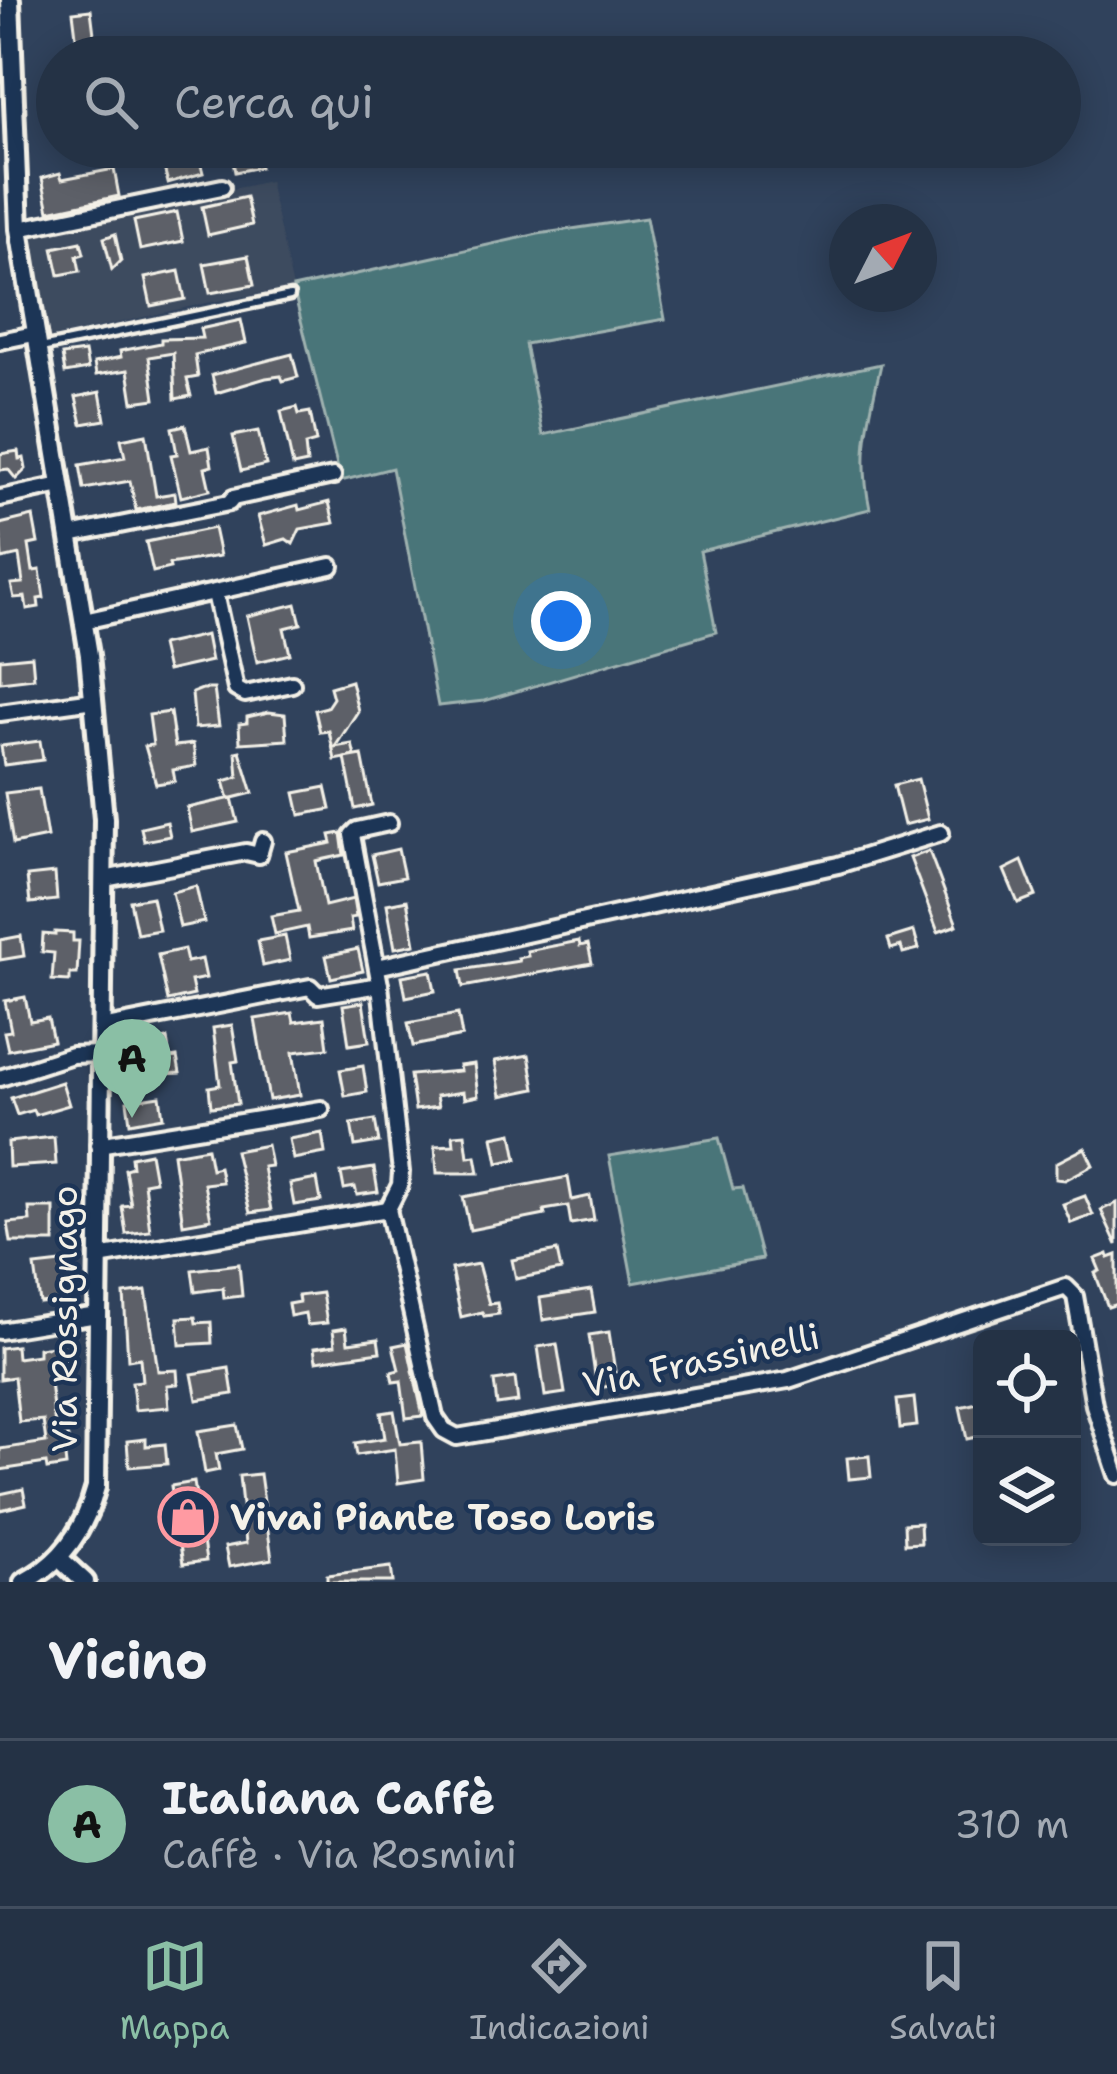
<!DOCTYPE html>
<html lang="it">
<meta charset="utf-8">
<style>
body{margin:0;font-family:"Shantell Sans",sans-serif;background:#303e50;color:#f1f3f6}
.controls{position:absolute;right:36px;bottom:36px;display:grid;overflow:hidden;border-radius:18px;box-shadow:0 6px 30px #0003}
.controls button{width:108px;height:108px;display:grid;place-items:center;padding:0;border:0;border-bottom:3px solid #414d5e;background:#243245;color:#f1f3f6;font:60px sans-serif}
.compass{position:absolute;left:829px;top:204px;width:108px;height:108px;border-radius:50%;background:#243245;box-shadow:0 6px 30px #0003;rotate:48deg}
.you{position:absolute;left:561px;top:621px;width:42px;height:42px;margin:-30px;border:9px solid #fff;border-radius:50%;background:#1a73e8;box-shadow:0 0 0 18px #1a73e833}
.badge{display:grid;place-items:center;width:78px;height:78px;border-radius:50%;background:#8abfa5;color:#111;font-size:39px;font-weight:700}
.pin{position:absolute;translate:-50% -99px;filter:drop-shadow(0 3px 6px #0008)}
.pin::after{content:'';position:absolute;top:63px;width:42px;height:36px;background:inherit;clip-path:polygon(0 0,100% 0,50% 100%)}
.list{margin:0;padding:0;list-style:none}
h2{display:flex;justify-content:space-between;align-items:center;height:156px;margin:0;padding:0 48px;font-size:51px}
h2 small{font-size:39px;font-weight:400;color:#a3aab3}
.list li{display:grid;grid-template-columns:78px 1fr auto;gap:36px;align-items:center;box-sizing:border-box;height:168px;padding:0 48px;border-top:3px solid #414d5e}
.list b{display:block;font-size:45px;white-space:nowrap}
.list p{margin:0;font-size:39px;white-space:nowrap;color:#a3aab3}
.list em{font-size:39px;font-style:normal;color:#a3aab3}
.icon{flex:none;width:66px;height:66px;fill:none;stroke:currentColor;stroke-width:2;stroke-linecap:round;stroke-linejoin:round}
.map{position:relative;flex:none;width:1117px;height:1582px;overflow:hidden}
.search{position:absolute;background:#243245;box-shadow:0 6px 30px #0003;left:36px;right:36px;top:36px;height:132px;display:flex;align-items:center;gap:30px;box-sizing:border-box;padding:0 42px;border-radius:66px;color:#a3aab3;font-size:45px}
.sheet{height:324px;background:#243245}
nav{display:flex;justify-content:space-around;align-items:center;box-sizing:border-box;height:168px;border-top:3px solid #414d5e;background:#243245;font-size:33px;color:#a3aab3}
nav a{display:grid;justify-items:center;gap:6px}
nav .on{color:#8abfa5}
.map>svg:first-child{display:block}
.built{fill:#3e4b5f}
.green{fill:#4a7479;stroke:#9fb2b0;stroke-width:3}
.building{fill:#5d6067;stroke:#f4f1e8;stroke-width:3}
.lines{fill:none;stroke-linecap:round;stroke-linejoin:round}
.service-casing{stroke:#f4f1e8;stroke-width:15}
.minor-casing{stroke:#f4f1e8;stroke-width:22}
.tertiary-casing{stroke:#f4f1e8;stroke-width:26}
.service{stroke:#1d3557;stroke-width:6}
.minor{stroke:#1d3557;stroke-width:14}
.tertiary{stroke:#1d3557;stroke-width:16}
.labels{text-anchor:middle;stroke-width:9;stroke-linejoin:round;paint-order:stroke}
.street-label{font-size:36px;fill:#f4f1e8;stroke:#1d3557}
.poi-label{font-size:36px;font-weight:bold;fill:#f4f1e8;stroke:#1d3557;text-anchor:start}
</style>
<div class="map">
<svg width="1117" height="1582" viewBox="0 0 1117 1582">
<rect width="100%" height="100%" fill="#30425c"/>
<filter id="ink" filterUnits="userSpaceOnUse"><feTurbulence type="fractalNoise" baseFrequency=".00833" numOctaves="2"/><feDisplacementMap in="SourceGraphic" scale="24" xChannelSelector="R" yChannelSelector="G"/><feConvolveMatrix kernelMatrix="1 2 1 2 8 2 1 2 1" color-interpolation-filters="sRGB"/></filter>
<g filter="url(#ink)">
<!-- built -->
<path class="built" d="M269,181l24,107 -87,15 -159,36 -16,-105z"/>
<!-- green -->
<g class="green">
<path d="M646,218l19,101 -140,25 18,91 338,-71c-12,55 -23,88 -11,145l-170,42 16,81 -232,69 -46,5 -46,-238 -51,13 -48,-193 245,-54z"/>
<path d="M719,1138l14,51 10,-1 19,71 -129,24 -24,-127z"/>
</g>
<!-- building -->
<g class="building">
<path d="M91,10l5,40 -18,2 -5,-40z"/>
<path d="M230,147h26l4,20 -25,5z"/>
<path d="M198,154l5,19 -35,10 -5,-19z"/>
<path d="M114,169l5,27 -70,15 -7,-33 18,-5 2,6z"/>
<path d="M246,197l6,28 -44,10 -6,-28z"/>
<path d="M177,212l6,29 -43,9 -6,-29z"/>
<path d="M115,234l6,27 -9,9 -8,-32z"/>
<path d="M81,242l3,12 -7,2 3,15 -21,4 -6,-27z"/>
<path d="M248,256l6,29 -44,8 -6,-29z"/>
<path d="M179,271l6,28 -34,7 -6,-28z"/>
<path d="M241,320l5,23 -51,12 3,22 -11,2 4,17 -16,3 -2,-46 -24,4 6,42 -22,3 -5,-32 -32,5 -2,-12 27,-6 -1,-6 41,-8v-4l41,-1 -2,-9z"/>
<path d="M85,352l3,17 -23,4 -3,-18z"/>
<path d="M292,354l6,23 -15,4 -2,-5 -15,2 -50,15 -4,-18z"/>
<path d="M100,392l5,28 -23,4 -6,-27z"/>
<path d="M297,407l2,7 11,-2 6,30 -11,3 2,18 -14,3 -12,-55z"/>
<path d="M185,425l6,26 18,-4 3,19 -7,2 5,22 -29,7 -10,-42 6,-1 -5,-26z"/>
<path d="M258,431l8,34 -25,6 -8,-35z"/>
<path d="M146,434l10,62 19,-3 1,9 -40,8 -6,-29 -46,8 -4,-24 45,-8 -4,-18z"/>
<path d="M18,451l1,8 5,-1 2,11 -10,10 -8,-10 -8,1v-16z"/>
<path d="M329,502l5,21 -34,6 -7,15 -7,-5 -20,6 -8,-29 40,-11 1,5z"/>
<path d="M33,516l5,27 -9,2 4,26 7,-1 4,28 -6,1 1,8 -12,2 -2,-12 -11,1 -3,-14 12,-1 -4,-28 -17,4 -2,-35z"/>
<path d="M214,528l6,28 -51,8 1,4 -17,4 -7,-30z"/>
<path d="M296,604l5,20 -17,4 6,26 -33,8 -10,-46z"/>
<path d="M206,635l5,26 -44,10 -6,-26z"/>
<path d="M32,656l2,22 -34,4v-23z"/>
<path d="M351,681l7,30 -23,36 17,-3 3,12 -20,4 -6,-29 -9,1 -5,-22 12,-3 6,-9 -3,-11z"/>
<path d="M202,689h12l5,37 -24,2 -3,-35z"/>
<path d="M170,712l5,34 18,-2 3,22 -23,4 2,11 -19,3 -11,-38 8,-1 -4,-30z"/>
<path d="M269,712l16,2 2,26 -47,3 -1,-19 8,-1v-6z"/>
<path d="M40,741l3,19 -39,5 -3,-19z"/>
<path d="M240,751l13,42 -24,6 -5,-18 14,-4 -2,-25z"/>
<path d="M362,755l10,50 -17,4 -10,-51z"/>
<path d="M918,779l10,40 -24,6 -10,-40z"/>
<path d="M326,787l5,22 -31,6 -5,-22z"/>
<path d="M39,789l8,48 -34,7 -8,-51z"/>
<path d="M232,798l6,24 -46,10 -5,-24z"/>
<path d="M167,822l3,14 -26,5 -3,-13z"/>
<path d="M341,833l3,22 -28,6 9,45 28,-7 3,18 -6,1 2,13 -43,7 -2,-11 -32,7 -4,-18 28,-5 -13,-59 46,-9 -2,-8z"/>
<path d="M398,849l6,28 -26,5 -6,-27z"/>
<path d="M929,851l28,74 -19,7 -28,-74z"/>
<path d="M1022,861l14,35 -18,7 -14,-33z"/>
<path d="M55,873l2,27 -27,3 -3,-27z"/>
<path d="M196,886l8,36 -24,5 -8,-35z"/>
<path d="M152,897l7,33 -22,4 -7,-33z"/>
<path d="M407,900l8,44 -20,4 -8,-44z"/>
<path d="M914,931l5,18 -16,4 -2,-7 -10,3 -3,-10z"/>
<path d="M55,932l18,1v8h6l-2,33h-7v7l-18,-1 2,-27 -12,-1 1,-18 12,1z"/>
<path d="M21,936l3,20 -24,4v-20z"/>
<path d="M285,936l5,24 -27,6 -5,-25z"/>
<path d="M579,941l1,5 8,-2 4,19 -129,24 -3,-17 59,-9 -1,-3 10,-2 -1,-5z"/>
<path d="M184,949l3,13 15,-3 4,19 -15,3 3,14 -26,6 -10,-46z"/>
<path d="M358,949l5,22 -32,7 -5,-22z"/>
<path d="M431,971l4,20 -29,6 -4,-21z"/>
<path d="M25,997l5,24 18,-3 5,23 -45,9 -4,-18 7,-1 -6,-30z"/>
<path d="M363,1002l6,40 -20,3 -6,-40z"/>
<path d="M292,1013l2,9 30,-4 4,30 -35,4 7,43 -31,5 -14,-81z"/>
<path d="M458,1014l4,22 -49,10 -5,-23z"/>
<path d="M232,1025l6,36 -6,1 6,42 -27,3 -2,-20 11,-2 -7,-57z"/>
<path d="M167,1039l3,19 7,-1 3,16 -36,2 -3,-16 8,-2 -3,-14z"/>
<path d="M529,1055l6,34 -34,7 -6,-35z"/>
<path d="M474,1064l4,32 -14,3 -1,-7 -27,4 2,11 -23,3 -5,-35 50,-4 -1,-5z"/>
<path d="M363,1066l4,26 -22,4 -5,-26z"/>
<path d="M62,1082l7,23 -34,10 -2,-5 -16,5 -6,-17z"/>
<path d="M160,1096l3,21 -33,6 -3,-22z"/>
<path d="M375,1120l4,22 -24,4 -4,-22z"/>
<path d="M322,1133l3,20 -32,6 -4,-20z"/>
<path d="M512,1133l5,26 -19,4 -5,-26z"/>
<path d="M465,1134l3,23 8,-1 3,17h-42l-2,-27 19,-1 -1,-10z"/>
<path d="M54,1137l2,27 -47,3 -1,-25z"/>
<path d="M267,1145l4,21 -8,1 8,43 -21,3 -15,-62z"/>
<path d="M207,1148l4,21 8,-2 3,15 -18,2 7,35 -28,5 -10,-70z"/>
<path d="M1085,1148l8,17 -28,15 -9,-1v-16z"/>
<path d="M150,1153l5,28 -11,2 6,48 -24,3 -4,-28 9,-1 -6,-36 7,-2 -1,-10z"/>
<path d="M374,1168l4,24 -21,3 -2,-8 -11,2 -3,-16z"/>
<path d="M568,1177l4,23 18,-4 4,24 -23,4 -3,-18 -24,4 1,5 -75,15 -7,-33z"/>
<path d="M317,1179l4,22 -27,4 -4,-21z"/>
<path d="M1085,1196l8,19 -22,8 -8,-19z"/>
<path d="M1117,1203v42l-16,-35z"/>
<path d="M29,1208h25v34h-43l-3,-19 22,-2z"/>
<path d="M557,1251l4,19 -45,9 -4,-19z"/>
<path d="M1108,1254l1,4 8,-3v49l-9,3 -13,-34 5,-2 -5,-12z"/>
<path d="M62,1263l4,27 -4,1 1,9 -23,3 -5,-37z"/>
<path d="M239,1264l3,32 -18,2 -1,-10 -28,4 -3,-22z"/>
<path d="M478,1264l11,40 8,-1 2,11 -15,2 -2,-4 -21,5 -10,-48z"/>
<path d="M591,1290l4,22 -52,8 -3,-22z"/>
<path d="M146,1291l12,80 19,-1 1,14 -11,1 2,22 -34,3 -3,-28 10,-1 -2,-23 -12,2 -4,-66z"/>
<path d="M322,1293l5,30 -20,2 -2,-12 -15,3 -2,-12 11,-2 -1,-6z"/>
<path d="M195,1317l1,6 15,-1 1,21 -32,2 -2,-27z"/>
<path d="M346,1328l2,15 30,-4 2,13 -64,9 -2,-13 21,-3 -2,-15z"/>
<path d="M609,1332l8,53 -20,3 -8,-53z"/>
<path d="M407,1343l16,73 -17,2 -5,-37 -8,1 -2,-10 8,-2 -6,-24z"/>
<path d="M557,1344l8,49 -20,3 -7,-49z"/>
<path d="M61,1345l8,35 -19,2 6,53 11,-2 3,14 -6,1 2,18 -19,3 -1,-6 -46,7v-21l46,-7 -3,-22 -24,2 -5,-45 -14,2v-31l16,-2 1,12 21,-3v-7z"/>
<path d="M229,1368l4,26 -36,6 -5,-26z"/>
<path d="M515,1378l3,24 -21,3 -3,-24z"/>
<path d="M914,1398l3,28 -17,2 -3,-28z"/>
<path d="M982,1402v34l-15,3 -7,-32z"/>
<path d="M394,1411l6,33 21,-2 3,37 -26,4 -3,-34 -38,6 -2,-12 30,-5 -4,-25z"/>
<path d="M237,1425l5,24 -26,5 3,16 -14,3 -7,-42z"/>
<path d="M146,1439v7l19,-2 2,20 -38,3 -2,-26z"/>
<path d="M869,1456l2,21 -22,2 -2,-21z"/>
<path d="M260,1474l12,85 -43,8 -4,-20 21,-4 -7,-67z"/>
<path d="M194,1482l12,79 -23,3 -12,-78z"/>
<path d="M23,1489l3,15 -26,6v-16z"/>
<path d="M920,1523l1,20 -16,1 -1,-20z"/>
<path d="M391,1567l2,15h-66v-7z"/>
</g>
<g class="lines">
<!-- service casing -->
<g class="service-casing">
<path id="service" d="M41,348l249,-52"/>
</g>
<!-- minor casing -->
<g class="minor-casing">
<g id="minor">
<path d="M19,229l203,-42"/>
<path d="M0,341l34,-7"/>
<path d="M0,498l61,-13"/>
<path d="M70,535l159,-32 4,-5 100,-22"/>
<path d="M215,593l21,96 9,5 47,-10"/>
<path d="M84,621l247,-55"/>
<path d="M0,713l94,-13"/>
<path d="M104,879l142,-27 13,3 4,-14"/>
<path d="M377,967l461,-102 103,-32"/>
<path d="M380,985l21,187 -1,13 -12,24"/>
<path d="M101,1028l209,-41 8,8 62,-10 -28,-150 5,-5 32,-7"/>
<path d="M0,1078l72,-23 28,-1"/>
<path d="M98,1145l223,-36"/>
<path d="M98,1257l290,-48 47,208 9,13 13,7 331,-57 278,-93 9,9 19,109 23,70"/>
<path d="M0,1331l97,-16"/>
</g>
</g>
<!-- tertiary casing -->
<g class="tertiary-casing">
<g id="tertiary">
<path d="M10,0l9,229 70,426 15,164 -8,668c-11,42 -33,75 -72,95"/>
<path d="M59,1558l26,24"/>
</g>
</g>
<!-- service -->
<use href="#service" class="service"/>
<!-- minor -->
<use href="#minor" class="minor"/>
<!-- tertiary -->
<use href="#tertiary" class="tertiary"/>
</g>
</g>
<!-- icons -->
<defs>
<g id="shop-ring" transform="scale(3)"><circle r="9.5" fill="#1d3557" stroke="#ff9aa2" stroke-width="1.5"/><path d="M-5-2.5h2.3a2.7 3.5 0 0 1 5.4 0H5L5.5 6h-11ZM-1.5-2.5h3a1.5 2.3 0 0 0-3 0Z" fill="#ff9aa2"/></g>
</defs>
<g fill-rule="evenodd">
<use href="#shop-ring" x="188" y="1517"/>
</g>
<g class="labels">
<!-- street labels -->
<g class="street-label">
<text transform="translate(64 1319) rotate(-90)" y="13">Via Rossignago</text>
<text transform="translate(701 1360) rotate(-12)" y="13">Via Frassinelli</text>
</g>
<!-- poi labels -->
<g class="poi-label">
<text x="230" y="1530">Vivai Piante Toso Loris</text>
</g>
</g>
</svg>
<div class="controls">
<button><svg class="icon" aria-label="locate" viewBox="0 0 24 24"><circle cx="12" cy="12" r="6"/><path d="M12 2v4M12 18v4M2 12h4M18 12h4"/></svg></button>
<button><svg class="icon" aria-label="layers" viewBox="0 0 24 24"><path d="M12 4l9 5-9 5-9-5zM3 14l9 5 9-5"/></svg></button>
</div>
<svg class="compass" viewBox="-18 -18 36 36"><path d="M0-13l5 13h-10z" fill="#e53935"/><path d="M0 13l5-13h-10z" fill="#a3aab3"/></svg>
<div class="you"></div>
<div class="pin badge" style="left:132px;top:1118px">A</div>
<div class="search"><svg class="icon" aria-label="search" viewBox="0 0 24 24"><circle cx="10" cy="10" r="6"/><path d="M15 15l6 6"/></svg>Cerca qui</div>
</div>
<section class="sheet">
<h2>Vicino<small></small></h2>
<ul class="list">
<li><span class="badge">A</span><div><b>Italiana Caffè</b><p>Caffè · Via Rosmini</p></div><em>310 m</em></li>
</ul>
</section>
<nav>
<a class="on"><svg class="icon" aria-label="map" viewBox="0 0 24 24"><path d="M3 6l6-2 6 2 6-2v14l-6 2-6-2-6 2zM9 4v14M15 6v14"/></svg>Mappa</a>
<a><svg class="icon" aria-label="directions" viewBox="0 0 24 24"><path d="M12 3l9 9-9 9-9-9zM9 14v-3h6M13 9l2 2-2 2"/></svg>Indicazioni</a>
<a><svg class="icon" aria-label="saved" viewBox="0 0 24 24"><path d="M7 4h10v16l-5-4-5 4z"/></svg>Salvati</a>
</nav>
